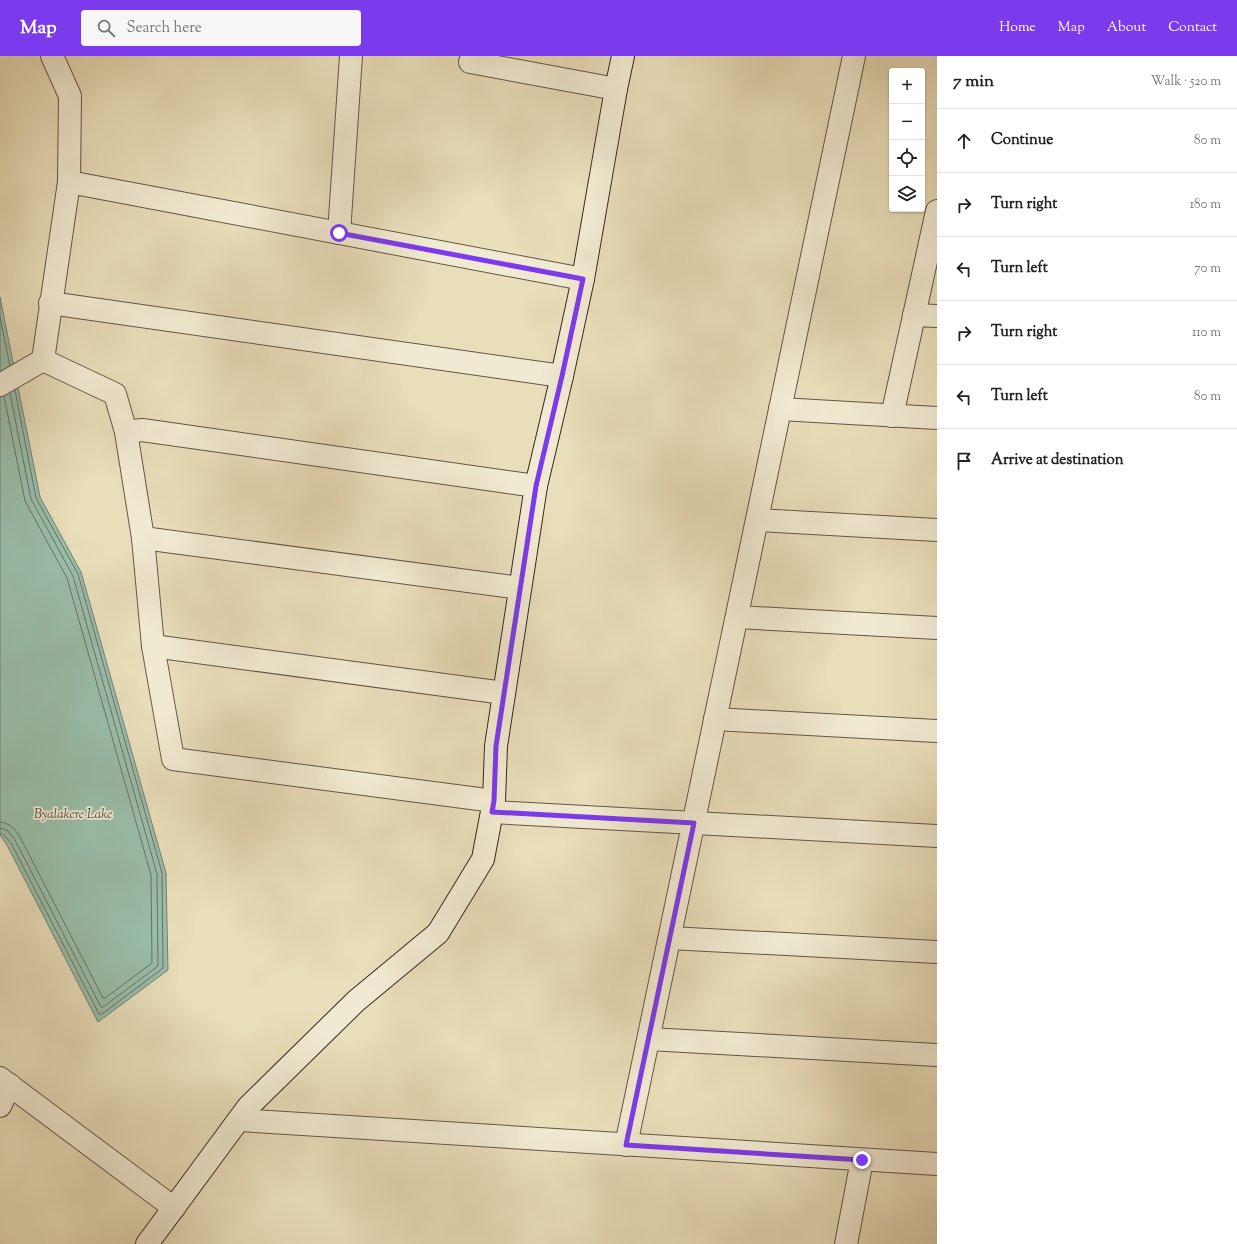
<!DOCTYPE html>
<meta charset="utf-8">
<style>
body{margin:0;font-family:"Sorts Mill Goudy",serif;background:#f6f6f6;color:#222}
.controls{position:absolute;right:12px;top:12px;display:grid;overflow:hidden;border-radius:4px;box-shadow:0 1px 3px #0004}
.controls button{width:36px;height:36px;display:grid;place-items:center;padding:0;border:0;border-bottom:1px solid #e0e0e0;background:#fff;color:#222;font:20px sans-serif}
.stop{position:absolute;width:12px;height:12px;margin:-9px;border:3px solid #7c3aed;border-radius:50%;background:#fff}
.stop.end{background:#7c3aed;border-color:#fff;box-shadow:0 1px 4px #0008}
.list{margin:0;padding:0;list-style:none}
h2{display:flex;justify-content:space-between;align-items:center;height:52px;margin:0;padding:0 16px;font-size:17px}
h2 small{font-size:13px;font-weight:400;color:#767676}
.list li{display:grid;grid-template-columns:26px 1fr auto;gap:12px;align-items:center;box-sizing:border-box;height:64px;padding:0 16px;border-top:1px solid #e0e0e0}
.list b{display:block;font-size:15px;white-space:nowrap}
.list em{font-size:13px;font-style:normal;color:#767676}
.icon{flex:none;width:22px;height:22px;fill:none;stroke:currentColor;stroke-width:2;stroke-linecap:round;stroke-linejoin:round}
.map{position:relative;flex:none;width:937px;height:1188px;overflow:hidden}
header{display:flex;align-items:center;gap:24px;box-sizing:border-box;height:56px;padding:0 20px;background:#7c3aed;color:#fff}
header strong{font-size:19px}
nav{display:flex;gap:22px;margin-inline-start:auto;font-size:14px}
.search{width:280px;height:36px;background:#f6f6f6;display:flex;align-items:center;gap:10px;box-sizing:border-box;padding:0 14px;border-radius:4px;color:#767676;font-size:15px}
main{display:flex}
aside{flex:1;background:#fff}
.map>svg:first-child{display:block}
.water{fill:#99bdaa;stroke:#718173}
.lines{fill:none;stroke-linecap:round;stroke-linejoin:round}
.shore{stroke:#677266;stroke-width:1}
.minor-casing{stroke:#625647;stroke-width:24}
.secondary-casing{stroke:#352821;stroke-width:24}
.minor{stroke:#f1ead2;stroke-width:22}
.secondary{stroke:#f1ead2;stroke-width:22}
.route{stroke:#7c3aed;stroke-width:5}
.labels{text-anchor:middle;stroke-width:3.5;stroke-linejoin:round;paint-order:stroke}
.water-label{font-size:13px;font-style:italic;fill:#4e4d43;stroke:#f1ead2}
</style>
<header>
<strong>Map</strong>
<div class="search"><svg class="icon" aria-label="search" viewBox="0 0 24 24"><circle cx="10" cy="10" r="6"/><path d="M15 15l6 6"/></svg>Search here</div>
<nav><a>Home</a><a>Map</a><a>About</a><a>Contact</a></nav>
</header>
<main>
<div class="map">
<svg width="937" height="1188" viewBox="0 0 937 1188">
<rect width="100%" height="100%" fill="#e9deba"/>
<filter id="stains"><feTurbulence type="fractalNoise" baseFrequency=".005" numOctaves="4"/><feColorMatrix values="0 0 0 0 .2 0 0 0 0 .09 0 0 0 0 .02 0 0 0 .5 -.17"/></filter>
<radialGradient id="worn" r=".72"><stop offset=".6" stop-color="#630" stop-opacity="0"/><stop offset="1" stop-color="#630" stop-opacity=".3"/></radialGradient>
<!-- water -->
<path class="water" d="M0,241l40,200 41,75 85,301 2,97 -70,52 -91,-177 -7,-10z"/>
<g class="lines">
<!-- shore -->
<g class="shore">
<path d="M0,261l10,49"/>
<path d="M0,766c10,1 15,7 20,15l83,161h2l47,-35 -1,-88 -84,-297 -42,-77 -21,-105"/>
<path d="M0,772l7,2 8,10 86,167h2l55,-41 -1,-92 -84,-298 -42,-77 -21,-106"/>
<path d="M0,777l4,2 7,8 88,171h3l61,-46 -1,-95 -84,-299 -42,-76 -21,-108"/>
</g>
<!-- minor casing -->
<g class="minor-casing">
<g id="minor">
<path d="M52,0l18,40 -1,86"/>
<path d="M470,6l146,27"/>
<path d="M339,177l12,-177"/>
<path d="M50,247l512,73"/>
<path d="M914,259l23,1"/>
<path d="M0,329l43,-25"/>
<path d="M780,353l157,9"/>
<path d="M892,360l45,-205"/>
<path d="M126,376l16,-2 394,56"/>
<path d="M757,464l180,10"/>
<path d="M143,482l377,50"/>
<path d="M737,561l200,11"/>
<path d="M153,590l351,47"/>
<path d="M715,663l222,12"/>
<path d="M494,745l-321,-42 -20,-113 -10,-108 -17,-106 -11,-38 -72,-34 26,-178 514,97"/>
<path d="M492,756l445,24"/>
<path d="M670,882l267,14"/>
<path d="M649,983l288,16"/>
<path d="M0,1022l174,130"/>
<path d="M0,1050l10,-21"/>
<path d="M239,1064l698,44"/>
<path d="M626,1089l228,-1089"/>
<path d="M846,1188l16,-84"/>
</g>
</g>
<!-- secondary casing -->
<g class="secondary-casing">
<path id="secondary" d="M147,1188l101,-137 108,-106 82,-68 45,-74 11,-58 2,-55 40,-260 26,-110 21,-97 33,-190 7,-33"/>
</g>
<!-- minor -->
<use href="#minor" class="minor"/>
<!-- secondary -->
<use href="#secondary" class="secondary"/>
</g>
<g class="lines">
<!-- route -->
<path class="route" d="M339,177l244,46 -21,97 -26,110 -40,260 -2,55 -2,11 202,11 -68,322 236,15"/>
</g>
<g class="labels">
<!-- water labels -->
<g class="water-label">
<text x="73" y="762">Byalakere Lake</text>
</g>
</g>
<rect width="100%" height="100%" filter="url(#stains)"/>
<rect width="100%" height="100%" fill="url(#worn)"/>
</svg>
<div class="controls">
<button>+</button>
<button>−</button>
<button><svg class="icon" aria-label="locate" viewBox="0 0 24 24"><circle cx="12" cy="12" r="6"/><path d="M12 2v4M12 18v4M2 12h4M18 12h4"/></svg></button>
<button><svg class="icon" aria-label="layers" viewBox="0 0 24 24"><path d="M12 4l9 5-9 5-9-5zM3 14l9 5 9-5"/></svg></button>
</div>
<div class="stop" style="left:339px;top:177px"></div>
<div class="stop end" style="left:862px;top:1104px"></div>
</div>
<aside>
<h2>7 min<small>Walk · 520 m</small></h2>
<ul class="list">
<li><svg class="icon" aria-label="ahead" viewBox="0 0 24 24"><path d="M12 20V5M6 11l6-6 6 6"/></svg><div><b>Continue</b></div><em>80 m</em></li>
<li><svg class="icon" aria-label="right" viewBox="0 0 24 24"><path d="M7 20v-9h11M14 6l5 5-5 5"/></svg><div><b>Turn right</b></div><em>180 m</em></li>
<li><svg class="icon" aria-label="left" viewBox="0 0 24 24"><path d="M17 20v-9H6M10 6l-5 5 5 5"/></svg><div><b>Turn left</b></div><em>70 m</em></li>
<li><svg class="icon" aria-label="right" viewBox="0 0 24 24"><path d="M7 20v-9h11M14 6l5 5-5 5"/></svg><div><b>Turn right</b></div><em>110 m</em></li>
<li><svg class="icon" aria-label="left" viewBox="0 0 24 24"><path d="M17 20v-9H6M10 6l-5 5 5 5"/></svg><div><b>Turn left</b></div><em>80 m</em></li>
<li><svg class="icon" aria-label="arrive" viewBox="0 0 24 24"><path d="M6 21V4h12l-3 4 3 4H6"/></svg><div><b>Arrive at destination</b></div></li>
</ul>
</aside>
</main>
